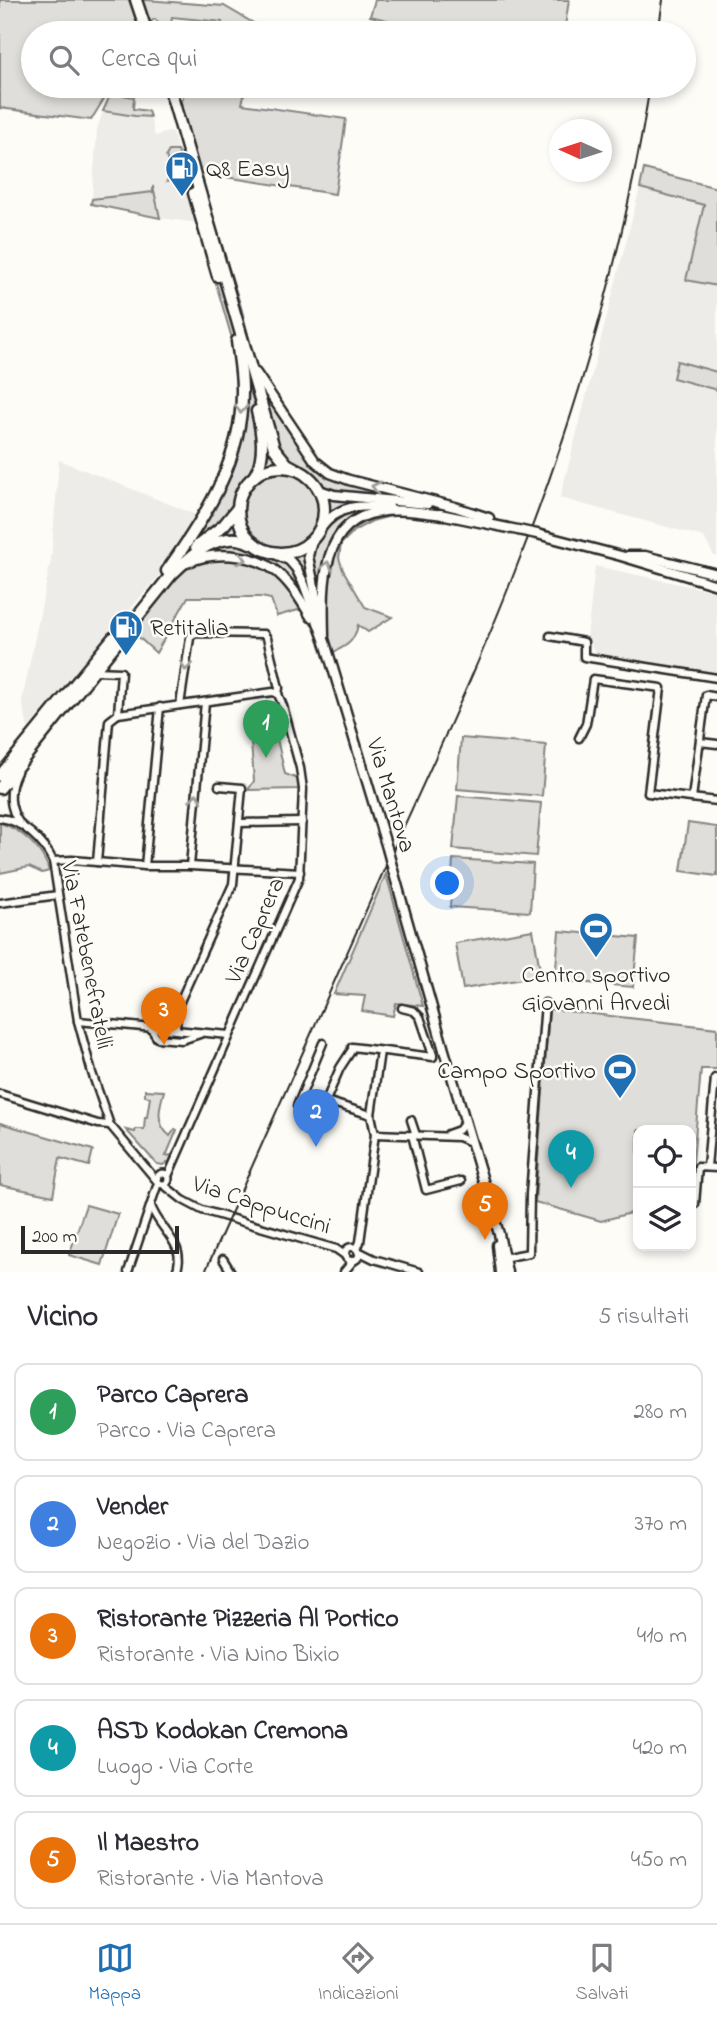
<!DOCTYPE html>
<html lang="it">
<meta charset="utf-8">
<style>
body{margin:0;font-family:"Indie Flower",sans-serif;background:#f7f7f7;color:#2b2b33}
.controls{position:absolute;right:21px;bottom:21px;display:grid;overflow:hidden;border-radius:14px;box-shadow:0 4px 10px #0003}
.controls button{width:63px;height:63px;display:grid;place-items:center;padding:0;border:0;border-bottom:2px solid #e1e1e2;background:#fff;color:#2b2b33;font:35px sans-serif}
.compass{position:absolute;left:549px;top:119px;width:63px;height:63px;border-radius:50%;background:#fff;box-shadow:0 4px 10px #0003;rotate:273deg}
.scale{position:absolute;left:21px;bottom:18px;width:158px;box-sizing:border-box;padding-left:7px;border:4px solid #2b2b2b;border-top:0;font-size:19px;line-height:24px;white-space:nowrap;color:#2b2b2b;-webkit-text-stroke:5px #fdfcf7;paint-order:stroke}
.you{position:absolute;left:448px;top:884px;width:24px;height:24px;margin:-18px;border:5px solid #fff;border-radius:50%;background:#1a73e8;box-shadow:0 0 0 10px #1a73e833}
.badge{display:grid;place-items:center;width:46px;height:46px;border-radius:50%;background:#1f6fb2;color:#fff;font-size:23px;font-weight:700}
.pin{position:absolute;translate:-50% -58px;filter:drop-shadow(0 2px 4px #0008)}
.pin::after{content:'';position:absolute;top:37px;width:24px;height:21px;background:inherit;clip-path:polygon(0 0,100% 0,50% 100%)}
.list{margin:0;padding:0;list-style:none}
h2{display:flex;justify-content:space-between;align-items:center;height:91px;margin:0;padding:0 28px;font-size:30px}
h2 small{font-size:23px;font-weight:400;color:#7c7c81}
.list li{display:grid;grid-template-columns:46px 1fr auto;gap:21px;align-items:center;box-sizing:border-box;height:98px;margin:0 14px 14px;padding:0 14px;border:2px solid #e1e1e2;border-radius:14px}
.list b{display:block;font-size:26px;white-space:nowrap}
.list p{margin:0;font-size:23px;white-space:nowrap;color:#7c7c81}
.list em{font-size:23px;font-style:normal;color:#7c7c81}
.icon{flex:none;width:38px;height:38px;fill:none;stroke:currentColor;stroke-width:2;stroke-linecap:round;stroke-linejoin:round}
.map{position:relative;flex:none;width:717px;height:1272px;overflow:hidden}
.search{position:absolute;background:#fff;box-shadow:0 4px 10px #0003;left:21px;right:21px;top:21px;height:77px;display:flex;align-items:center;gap:18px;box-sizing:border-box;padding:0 24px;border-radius:38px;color:#7c7c81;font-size:26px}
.sheet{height:651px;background:#fff}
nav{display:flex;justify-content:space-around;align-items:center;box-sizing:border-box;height:98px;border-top:2px solid #e1e1e2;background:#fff;font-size:19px;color:#7c7c81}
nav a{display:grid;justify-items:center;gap:4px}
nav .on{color:#1f6fb2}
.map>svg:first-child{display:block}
.built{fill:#edece8}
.green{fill:#dfdeda;stroke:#858482;stroke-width:2}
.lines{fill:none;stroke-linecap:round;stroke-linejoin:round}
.street-casing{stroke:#2b2b2b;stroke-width:11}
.secondary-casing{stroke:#2b2b2b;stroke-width:13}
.primary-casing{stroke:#2b2b2b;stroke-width:15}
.street{stroke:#fdfcf7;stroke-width:6}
.secondary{stroke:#fdfcf7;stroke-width:8}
.primary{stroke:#fdfcf7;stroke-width:10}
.rail{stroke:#2b2b2b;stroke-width:2}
.secondary-bridge-casing{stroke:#2b2b2b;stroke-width:13;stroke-linecap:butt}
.secondary-bridge{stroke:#fdfcf7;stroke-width:8}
.oneway{stroke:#9e9e9b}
.labels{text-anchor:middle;stroke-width:5;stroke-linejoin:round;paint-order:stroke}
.poi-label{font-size:24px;fill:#2b2b2b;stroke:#fdfcf7;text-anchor:start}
.street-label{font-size:24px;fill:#2b2b2b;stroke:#fdfcf7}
</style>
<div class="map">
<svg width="717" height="1272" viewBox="0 0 717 1272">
<rect width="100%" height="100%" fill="#fdfcf7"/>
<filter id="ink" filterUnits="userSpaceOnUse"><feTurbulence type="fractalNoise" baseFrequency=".0143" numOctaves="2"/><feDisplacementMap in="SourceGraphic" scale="14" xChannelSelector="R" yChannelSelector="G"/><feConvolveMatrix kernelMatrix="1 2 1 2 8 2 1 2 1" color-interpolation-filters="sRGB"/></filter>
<g filter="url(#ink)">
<!-- built -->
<g class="built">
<path d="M103,111l32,5 15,1 5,19 17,-5 27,92 -39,-5 -6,-26 -62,7 5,-70z"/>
<path d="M640,188l64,17 -18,75 31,6v270h-3l-10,-19 -144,-39z"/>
<path d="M59,460l140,56 -42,62 -129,150 -6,-27 29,-141z"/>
<path d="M595,566l122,26v81l-65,-9 -56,-10 -9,-16z"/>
</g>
<!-- green -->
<g class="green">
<path d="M0,0h146l78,6 36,21 -2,6h-37l1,-11 -50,-5 -2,14 -4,-1 -11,-11 -19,12 1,2h-104v53h79l-21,34 -91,-12z"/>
<path d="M375,0h194l-5,33h-123l-71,-17z"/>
<path d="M204,86h42l-4,18 104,15 -11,75 -136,-21 42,134 15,59 7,13 47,69 12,15 32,15 95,29 -2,5 -56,4 -19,5 -17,9 -14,14 -2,14 4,12 22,37 27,10 -24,15 -10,-7c-4,20 -16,23 -33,31l-10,-26 -13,-21 -25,7 -6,-17 -10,-2h-73l-32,56 -23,-21 81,-127 28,-88 -9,-75 -48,-165 -18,4 4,-8 -5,-17 3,-5h9l7,25 14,-4c-7,-21 -27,-65 -12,-84l15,1z"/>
<path d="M111,93l23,4 -1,12 15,2 2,6 -15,-1 -32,-5z"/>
<path d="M644,169l73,19v98l-31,-6 18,-75 -64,-17z"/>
<path d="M153,186l7,32 -69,-14 1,-5 61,-7z"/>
<path d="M677,361l40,11v18l-44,-12z"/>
<path d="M461,738l85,7 -4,51 -85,-7z"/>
<path d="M277,739l8,35 13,5 1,10 -51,1 6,-9 -3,-39z"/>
<path d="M458,796l83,7 -5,53 -83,-7z"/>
<path d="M0,823c21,6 44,27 49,48l-7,2 -13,-6 -29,6z"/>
<path d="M688,823l29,4v49l-36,-5z"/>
<path d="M453,859l80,5 -3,48 -80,-5z"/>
<path d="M386,874l37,132 -27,-3 -3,13 -31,-5 3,-15 -31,-2z"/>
<path d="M533,930l8,46 -78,13 -8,-46z"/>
<path d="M559,931l79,7 -5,49 -78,-7z"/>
<path d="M549,1009l168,19v41h-16l-10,117v-56h-53v81l-37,10 -66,-19z"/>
<path d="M145,1090l19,1c-5,17 -9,33 6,45l5,-7 2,1 -11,26 6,-1 -3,8 -2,-1 -4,3 -6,-1 -31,-34 9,2 1,-3h8l1,-12h2l3,-20 -5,-1z"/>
<path d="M0,1123l93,27 -4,16 -29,-8 -7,38 -53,-11z"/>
<path d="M86,1205l32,9 -16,51 -33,-10z"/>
</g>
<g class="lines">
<!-- street casing -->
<g class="street-casing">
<g id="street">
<path d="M550,636l34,6v15l133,21"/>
<path d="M94,671l27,1 -3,42 -9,7 -12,141"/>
<path d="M180,705l10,-67 2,-3 4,-2 68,1 3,4 12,50 -1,6"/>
<path d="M118,714l155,-22 5,2 5,12 17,62 3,21 -4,89 -131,298"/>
<path d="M579,738l7,-14 7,-45 68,9 -13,105 69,8"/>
<path d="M700,742l17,2"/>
<path d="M17,772c-9,18 -9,35 3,52"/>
<path d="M692,798l14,-103 11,2"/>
<path d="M0,818c22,2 44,24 53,43l25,160 14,52 18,52 47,56"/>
<path d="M239,823l63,-1"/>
<path d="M53,861l19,-1 73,6h45l110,6"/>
<path d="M145,866l15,-159"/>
<path d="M190,866l15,-164"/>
<path d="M0,903l58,-8"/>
<path d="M78,1021l151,14"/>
<path d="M150,1027l7,11 25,2 18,-6"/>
<path d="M176,1029l1,-21 56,-124 9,-96 -23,-2"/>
<path d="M352,1047l81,10v-2l-13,-38 -6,-6 -12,-3"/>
<path d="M0,1094l98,30 12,1"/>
<path d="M326,1101l45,14"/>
<path d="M297,1106l26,-63"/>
<path d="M299,1113l19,6 22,-51 11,-17"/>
<path d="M411,1120l5,15"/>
<path d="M375,1134l83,3 13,5"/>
<path d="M448,1134l11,-4 6,-8"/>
<path d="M412,1135l14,55 35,-9"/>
<path d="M707,1167l8,-89 2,1"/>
<circle cx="163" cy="1179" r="5.5"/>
<path d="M164,1185l19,15 19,10 134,39 10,7"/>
<path d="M695,1204l3,-37 19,1"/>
<path d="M151,1206c8,24 37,39 25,66"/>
<circle cx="352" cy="1254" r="7"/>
<path d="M357,1249l3,-7 15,-108 -4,-19 9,-64"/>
<path d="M358,1251l16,8 45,13"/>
<path d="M502,1258l27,-5 1,-59 15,-191"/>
<path d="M223,1259l8,13"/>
<path d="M128,1272l30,-89"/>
<path d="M344,1272l10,-12"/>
</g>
</g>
<!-- secondary casing -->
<g class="secondary-casing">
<g id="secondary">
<path d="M256,373l59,88 15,12 19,7 106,27 34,11"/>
<path d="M319,490l15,5 93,9"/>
<path d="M440,514l78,16"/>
<path d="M320,529c19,-25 39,-24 69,-22"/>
<path d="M537,534l84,22 96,29"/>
<path d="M312,540l-4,16 12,61"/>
<path d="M275,554l14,6 7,8 8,16 21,58 62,206"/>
<path d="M628,556h17l72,18"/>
<path d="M187,563c24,-12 63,-10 86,6 16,11 28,31 38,48"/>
<path d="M324,636c-1,-47 -5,-115 55,-124 21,-4 44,1 65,3"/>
<path d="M393,870l51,180 55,184 8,38"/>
<path d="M497,1245l3,27"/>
</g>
</g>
<!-- primary casing -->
<g class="primary-casing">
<g id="primary">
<path d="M136,0l11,33"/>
<path d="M169,86l105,362 13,16 11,6"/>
<path d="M194,193l24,83"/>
<circle cx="281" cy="510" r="43"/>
<path d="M255,475c11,-19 7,-43 2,-64"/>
<path d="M196,547l28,-22 13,-16"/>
<path d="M167,571c39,-55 76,-112 75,-182 0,-16 -3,-32 -5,-48"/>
<path d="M0,776l113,-138"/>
<path d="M0,788l171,-213c20,-20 50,-47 79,-32"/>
</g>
</g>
<!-- street -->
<use href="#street" class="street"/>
<!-- secondary -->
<use href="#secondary" class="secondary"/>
<!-- primary -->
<use href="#primary" class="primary"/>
<!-- rail -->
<g class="rail">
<path d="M658,33l5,-33"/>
<path d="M205,1272c60,-134 119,-268 179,-402 45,-99 92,-198 131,-299 62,-157 109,-319 135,-485"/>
</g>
<!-- secondary-bridge casing -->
<g class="secondary-bridge-casing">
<g id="secondary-bridge">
<path d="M518,530l19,4"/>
<path d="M387,848l6,22"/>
</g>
</g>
<!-- secondary-bridge -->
<use href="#secondary-bridge" class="secondary-bridge"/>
</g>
<!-- one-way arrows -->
<defs><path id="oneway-chevron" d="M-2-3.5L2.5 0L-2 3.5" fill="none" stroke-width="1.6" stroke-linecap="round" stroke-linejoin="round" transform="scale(1.75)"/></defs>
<g class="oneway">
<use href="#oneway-chevron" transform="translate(241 409) rotate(95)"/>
<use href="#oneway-chevron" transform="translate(376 487) rotate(-166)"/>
<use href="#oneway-chevron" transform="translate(242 559) rotate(11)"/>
<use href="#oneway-chevron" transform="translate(327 566) rotate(-80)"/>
<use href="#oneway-chevron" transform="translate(186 666) rotate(99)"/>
<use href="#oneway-chevron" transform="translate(196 798) rotate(-85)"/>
</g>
</g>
<!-- icons -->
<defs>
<g id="fuel-pin" transform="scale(1.75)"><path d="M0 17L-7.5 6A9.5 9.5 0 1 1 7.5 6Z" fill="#1f6fb2" stroke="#fdfcf7"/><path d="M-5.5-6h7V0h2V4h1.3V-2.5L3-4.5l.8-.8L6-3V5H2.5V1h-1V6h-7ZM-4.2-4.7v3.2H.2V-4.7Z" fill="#fff"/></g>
<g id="stadium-pin" transform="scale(1.75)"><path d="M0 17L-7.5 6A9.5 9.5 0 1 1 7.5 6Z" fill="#1f6fb2" stroke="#fdfcf7"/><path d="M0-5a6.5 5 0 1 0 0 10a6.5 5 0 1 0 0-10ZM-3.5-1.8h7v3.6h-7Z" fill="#fff"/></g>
</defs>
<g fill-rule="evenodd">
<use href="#fuel-pin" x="182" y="168"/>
<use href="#fuel-pin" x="126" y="627"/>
<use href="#stadium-pin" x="596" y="929"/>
<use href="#stadium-pin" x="620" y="1070"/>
</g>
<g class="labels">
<!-- poi labels -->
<g class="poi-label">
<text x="206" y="176">Q8 Easy</text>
<text x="150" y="635">Retitalia</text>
<text x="596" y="982" text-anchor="middle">Centro sportivo<tspan x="596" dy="28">Giovanni Arvedi</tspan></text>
<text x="596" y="1078" text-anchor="end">Campo Sportivo</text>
</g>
<!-- street labels -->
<g class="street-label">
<text transform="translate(392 795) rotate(73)" y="8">Via Mantova</text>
<text transform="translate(254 930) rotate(-66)" y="8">Via Caprera</text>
<text transform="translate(88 955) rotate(79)" y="8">Via Fatebenefratelli</text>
<text transform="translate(262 1204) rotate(18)" y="8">Via Cappuccini</text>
</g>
</g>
</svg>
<div class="controls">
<button><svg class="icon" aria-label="locate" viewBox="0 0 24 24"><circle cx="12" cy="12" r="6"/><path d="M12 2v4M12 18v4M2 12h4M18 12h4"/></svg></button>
<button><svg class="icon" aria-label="layers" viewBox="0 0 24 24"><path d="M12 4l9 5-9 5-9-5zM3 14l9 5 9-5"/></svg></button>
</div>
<svg class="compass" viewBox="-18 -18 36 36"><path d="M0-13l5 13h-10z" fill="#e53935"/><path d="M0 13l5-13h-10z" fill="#7c7c81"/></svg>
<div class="scale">200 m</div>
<div class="you"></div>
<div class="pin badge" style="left:266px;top:758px;background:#2e9e5b">1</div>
<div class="pin badge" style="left:316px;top:1147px;background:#3f7fe0">2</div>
<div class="pin badge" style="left:164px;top:1045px;background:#e8710a">3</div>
<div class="pin badge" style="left:571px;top:1188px;background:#0f9aa8">4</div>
<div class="pin badge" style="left:485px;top:1240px;background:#e8710a">5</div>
<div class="search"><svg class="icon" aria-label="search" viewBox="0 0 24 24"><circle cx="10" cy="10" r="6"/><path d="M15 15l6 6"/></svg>Cerca qui</div>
</div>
<section class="sheet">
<h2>Vicino<small>5 risultati</small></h2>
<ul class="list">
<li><span class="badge" style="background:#2e9e5b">1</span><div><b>Parco Caprera</b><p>Parco · Via Caprera</p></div><em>280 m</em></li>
<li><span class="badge" style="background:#3f7fe0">2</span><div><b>Vender</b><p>Negozio · Via del Dazio</p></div><em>370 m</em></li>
<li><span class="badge" style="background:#e8710a">3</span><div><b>Ristorante Pizzeria Al Portico</b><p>Ristorante · Via Nino Bixio</p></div><em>410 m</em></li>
<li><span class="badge" style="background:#0f9aa8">4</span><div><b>ASD Kodokan Cremona</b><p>Luogo · Via Corte</p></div><em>420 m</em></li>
<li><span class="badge" style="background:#e8710a">5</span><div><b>Il Maestro</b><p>Ristorante · Via Mantova</p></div><em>450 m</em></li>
</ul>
</section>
<nav>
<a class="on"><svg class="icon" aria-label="map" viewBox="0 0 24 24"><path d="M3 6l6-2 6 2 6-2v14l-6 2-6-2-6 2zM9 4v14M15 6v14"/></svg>Mappa</a>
<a><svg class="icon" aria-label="directions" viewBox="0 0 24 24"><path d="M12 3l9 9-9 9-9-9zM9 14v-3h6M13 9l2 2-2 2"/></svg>Indicazioni</a>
<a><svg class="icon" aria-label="saved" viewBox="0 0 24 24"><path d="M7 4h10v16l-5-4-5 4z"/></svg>Salvati</a>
</nav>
